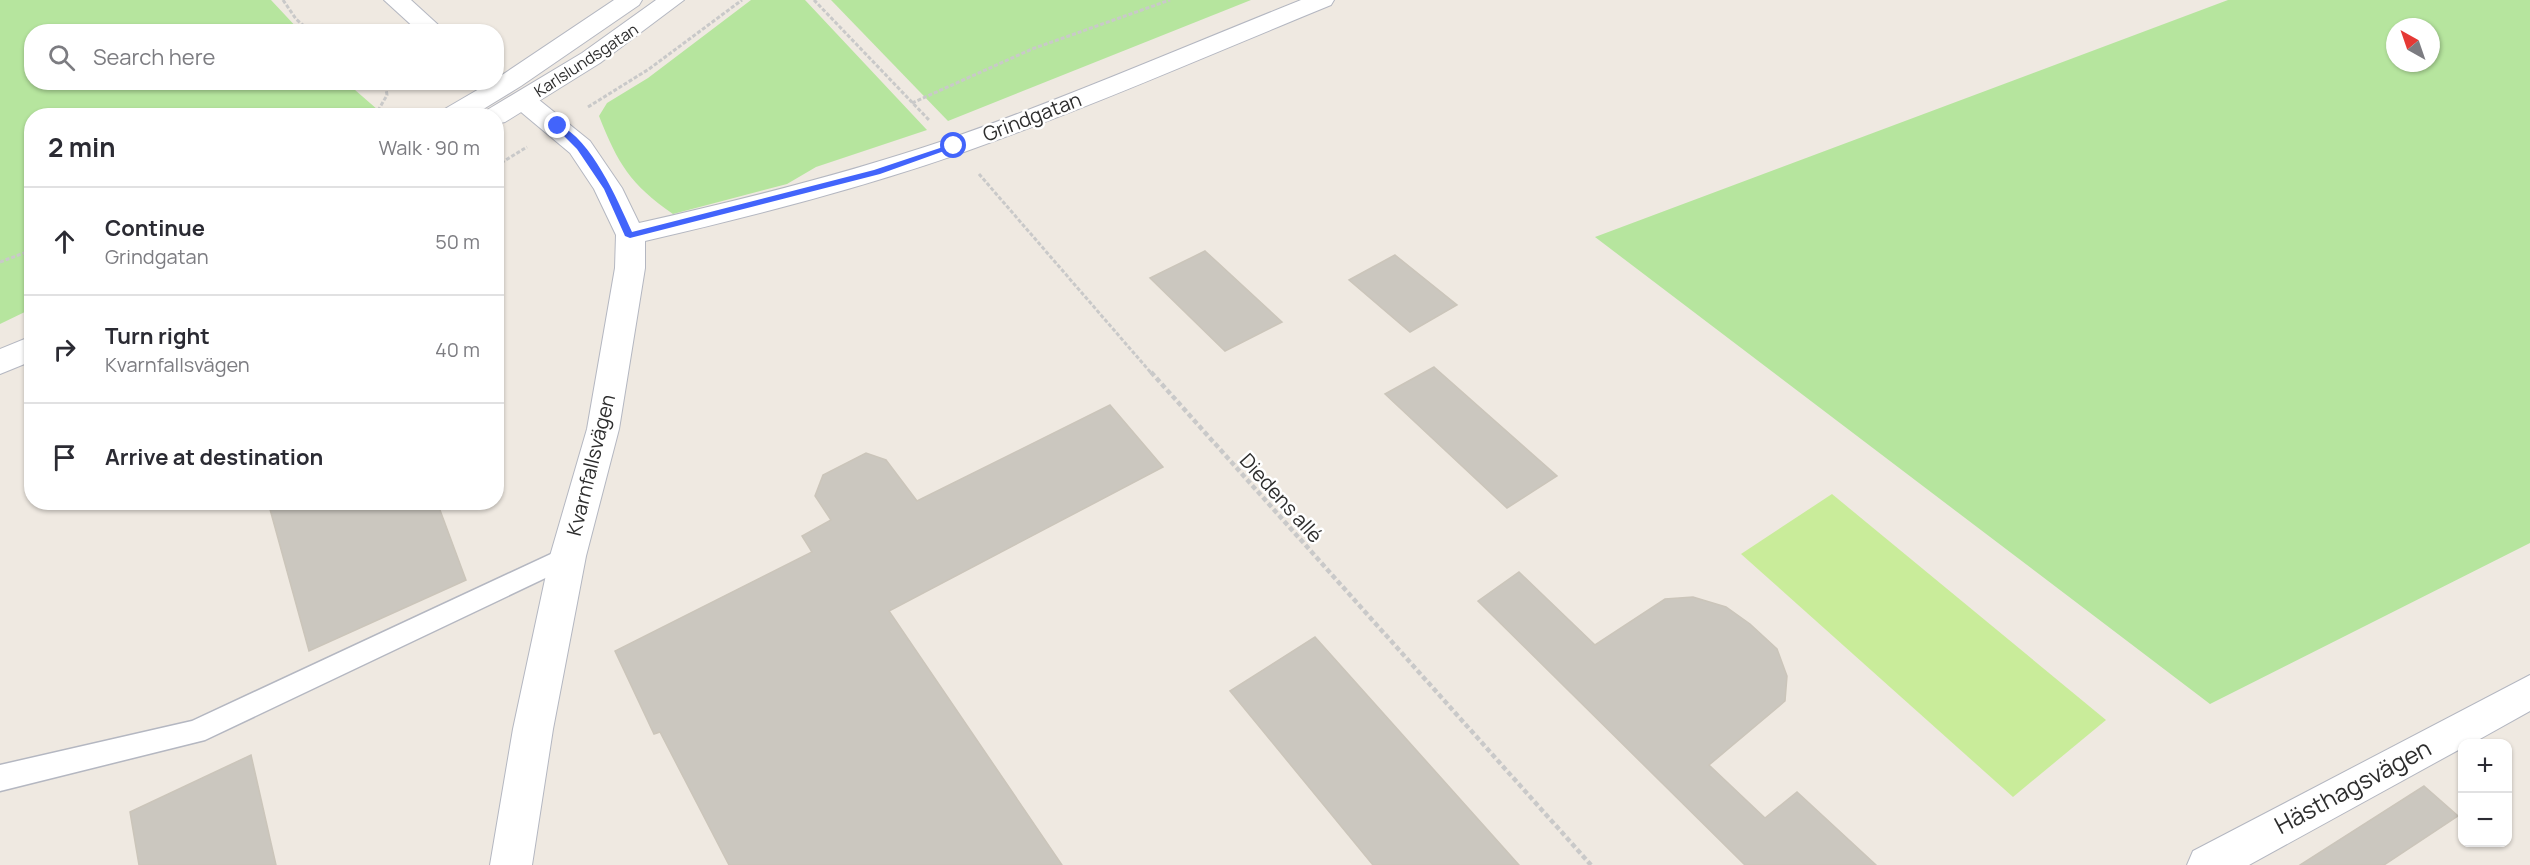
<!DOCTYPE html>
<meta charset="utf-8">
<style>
body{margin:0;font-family:Manrope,sans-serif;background:#f7f7f7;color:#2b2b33}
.controls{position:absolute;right:18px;bottom:18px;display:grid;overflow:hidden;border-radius:12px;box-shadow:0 2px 4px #0004}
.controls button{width:54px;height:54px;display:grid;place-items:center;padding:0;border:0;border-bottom:2px solid #e1e1e2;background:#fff;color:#2b2b33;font:30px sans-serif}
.compass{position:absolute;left:2386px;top:18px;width:54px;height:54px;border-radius:50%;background:#fff;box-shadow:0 2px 4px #0004;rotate:320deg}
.stop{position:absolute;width:18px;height:18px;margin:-14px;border:4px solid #4264fb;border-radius:50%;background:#fff}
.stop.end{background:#4264fb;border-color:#fff;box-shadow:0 2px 6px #0008}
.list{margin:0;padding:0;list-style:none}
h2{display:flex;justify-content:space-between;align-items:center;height:78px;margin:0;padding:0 24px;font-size:26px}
h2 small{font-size:20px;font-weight:400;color:#7c7c81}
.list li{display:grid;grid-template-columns:39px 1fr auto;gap:18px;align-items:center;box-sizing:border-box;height:108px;padding:0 24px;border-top:2px solid #e1e1e2}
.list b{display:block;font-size:22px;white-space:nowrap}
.list p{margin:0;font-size:20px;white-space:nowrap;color:#7c7c81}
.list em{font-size:20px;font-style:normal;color:#7c7c81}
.icon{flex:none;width:33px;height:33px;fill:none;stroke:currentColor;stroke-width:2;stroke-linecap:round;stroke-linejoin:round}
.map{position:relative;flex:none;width:2530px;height:865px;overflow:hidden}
.search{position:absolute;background:#fff;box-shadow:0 2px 4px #0004;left:24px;top:24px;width:480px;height:66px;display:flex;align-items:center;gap:15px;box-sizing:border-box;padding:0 21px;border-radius:24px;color:#7c7c81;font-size:22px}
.panel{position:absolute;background:#fff;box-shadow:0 2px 4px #0004;left:24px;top:108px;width:480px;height:402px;border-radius:24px}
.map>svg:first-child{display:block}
.green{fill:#b6e59e;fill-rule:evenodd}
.pitch{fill:#c9ec9a}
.building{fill:#cbc7bf;stroke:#cbc5ba;stroke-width:1.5}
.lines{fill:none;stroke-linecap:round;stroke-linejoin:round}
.lane-casing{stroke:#b4b7c1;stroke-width:3}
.street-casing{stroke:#b4b7c1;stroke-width:2}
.secondary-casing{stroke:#b4b7c1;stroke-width:2}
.path-far1{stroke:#c9c9c9;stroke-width:3;stroke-dasharray:4 2;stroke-linecap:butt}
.path{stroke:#c9c9c9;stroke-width:4.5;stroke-dasharray:5 3;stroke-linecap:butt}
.lane{fill:#fff;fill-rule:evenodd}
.street{fill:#fff;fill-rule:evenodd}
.secondary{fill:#fff;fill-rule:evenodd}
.route{fill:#4264fb}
.labels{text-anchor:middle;stroke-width:5;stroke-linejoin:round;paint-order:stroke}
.far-street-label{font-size:16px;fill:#2e2e2e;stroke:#fff}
.street-label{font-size:20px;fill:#2e2e2e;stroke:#fff}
.near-street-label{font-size:24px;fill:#2e2e2e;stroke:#fff}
</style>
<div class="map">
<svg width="2530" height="865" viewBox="0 0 2530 865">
<rect width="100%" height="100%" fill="#efe9e1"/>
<!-- green -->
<g class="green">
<path d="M0,0h271l29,31 -268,1v50l315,1 31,27v5l-346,1 -1,193 -31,15z"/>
<path d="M751,0h54l122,130 -111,37 -29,17 -114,30c-43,-30 -55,-50 -74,-98l8,-13 41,-25z"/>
<path d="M831,0h420l-303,121z"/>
<path d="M2228,0h302v543l-320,161 -615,-467zM2395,27h36v36h-36z"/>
</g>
<!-- pitch -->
<path class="pitch" d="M1832,494l274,226 -93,77 -272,-243z"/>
<!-- building -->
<g class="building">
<path d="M1205,251l11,10 66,61 -57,29 -75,-73z"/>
<path d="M1395,255l62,50 -47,27 -61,-52z"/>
<path d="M1434,367l123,109 -50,32 -122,-114z"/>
<path d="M1110,405l53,62 -274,144 173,254h-333l-69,-133 -6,2 -39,-83 197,-99 -10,-16 29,-16 -16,-24 8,-21 43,-22 20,7 31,41z"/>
<path d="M268,502h169l29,78 -157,71z"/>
<path d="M1519,572l76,73 70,-46 28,-2 33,10 24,17 27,25 10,27 -2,25 -76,64 56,53 32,-26 79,73h-131l-267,-264z"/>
<path d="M1315,637l204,228h-146l-143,-174z"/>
<path d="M251,755l25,110h-137l-9,-53z"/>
<path d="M2424,786l34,30 -74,49h-84z"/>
</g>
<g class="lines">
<!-- lane casing -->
<g class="lane-casing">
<path id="lane" d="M568,546l9,3 3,7 -3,7 -372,177 -205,51v-26l192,-44z"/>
</g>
<!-- street casing -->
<g class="street-casing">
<g id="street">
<path d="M1301,0h33l-3,5c-122,50 -243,103 -367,147 -105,37 -212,64 -319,89v27l-26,161 -33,127 -33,173 -21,136h-42l23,-136 37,-173 37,-127 28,-161 1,-33 -22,-46 -24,-36 -55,-46 -4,-6 4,-6 9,-2 9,2 57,46 32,47 17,35c103,-23 206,-49 307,-83 120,-42 237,-93 355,-140z"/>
<path d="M2530,675v36l-59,33h-9v4l-213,117h-62l6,-14z"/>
</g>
</g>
<!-- secondary casing -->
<g class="secondary-casing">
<g id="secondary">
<path d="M384,0h27l35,32h-27z"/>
<path d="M614,0h28l-3,5 -118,81 -49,30h-33l4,-6 48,-28h5v-3z"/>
<path d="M656,0h28l-84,63 -95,59 -9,2v-8h-13l4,-6 95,-57z"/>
<path d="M32,336v25l-32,13v-25z"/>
</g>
</g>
<!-- path-far1 -->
<g class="path-far1">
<path d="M283,0l13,19 15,13"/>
<path d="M814,0l115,120"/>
<path d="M912,103l120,-54 138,-49"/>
<path d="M588,107l61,-38 93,-69"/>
<path d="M365,116l13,-6"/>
<path d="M375,116l12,-21 -2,-13"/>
<path d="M496,166l31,-19"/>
<path d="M979,174l173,200"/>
<path d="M0,262l32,-12"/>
</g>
<!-- path -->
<path class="path" d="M1151,372l440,493"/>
<!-- lane -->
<use href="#lane" class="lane"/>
<!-- street -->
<use href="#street" class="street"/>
<!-- secondary -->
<use href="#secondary" class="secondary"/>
</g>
<!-- route -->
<path class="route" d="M558,124c34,16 59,75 74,108l242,-62 78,-26 6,2 -78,28 -250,64 -5,-2 -21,-47 -27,-40 -23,-23z"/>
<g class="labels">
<!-- far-street labels -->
<g class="far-street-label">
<text transform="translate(586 60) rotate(-33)" y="6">Karlslundsgatan</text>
</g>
<!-- street labels -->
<g class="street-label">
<text transform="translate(1032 117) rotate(-21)" y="7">Grindgatan</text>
<text transform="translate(591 465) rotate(-76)" y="7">Kvarnfallsvägen</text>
<text transform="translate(1281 498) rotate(48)" y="7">Diedens allé</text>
</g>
<!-- near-street labels -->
<g class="near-street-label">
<text transform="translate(2353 787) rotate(-28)" y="8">Hästhagsvägen</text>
</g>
</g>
</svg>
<div class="controls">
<button>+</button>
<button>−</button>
</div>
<svg class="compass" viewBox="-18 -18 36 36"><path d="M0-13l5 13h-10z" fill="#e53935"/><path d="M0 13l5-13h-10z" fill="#7c7c81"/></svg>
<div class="stop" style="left:954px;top:146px"></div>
<div class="stop end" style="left:558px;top:126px"></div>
<div class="search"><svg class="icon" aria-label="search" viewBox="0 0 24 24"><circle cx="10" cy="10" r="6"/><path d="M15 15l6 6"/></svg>Search here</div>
<section class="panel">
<h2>2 min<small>Walk · 90 m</small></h2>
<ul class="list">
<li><svg class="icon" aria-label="ahead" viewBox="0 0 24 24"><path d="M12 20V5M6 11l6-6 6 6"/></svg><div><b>Continue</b><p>Grindgatan</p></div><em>50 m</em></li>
<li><svg class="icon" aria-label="right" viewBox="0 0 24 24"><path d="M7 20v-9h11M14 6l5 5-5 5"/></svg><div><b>Turn right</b><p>Kvarnfallsvägen</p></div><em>40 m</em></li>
<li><svg class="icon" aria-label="arrive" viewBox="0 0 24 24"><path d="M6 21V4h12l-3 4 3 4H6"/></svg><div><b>Arrive at destination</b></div></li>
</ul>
</section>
</div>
